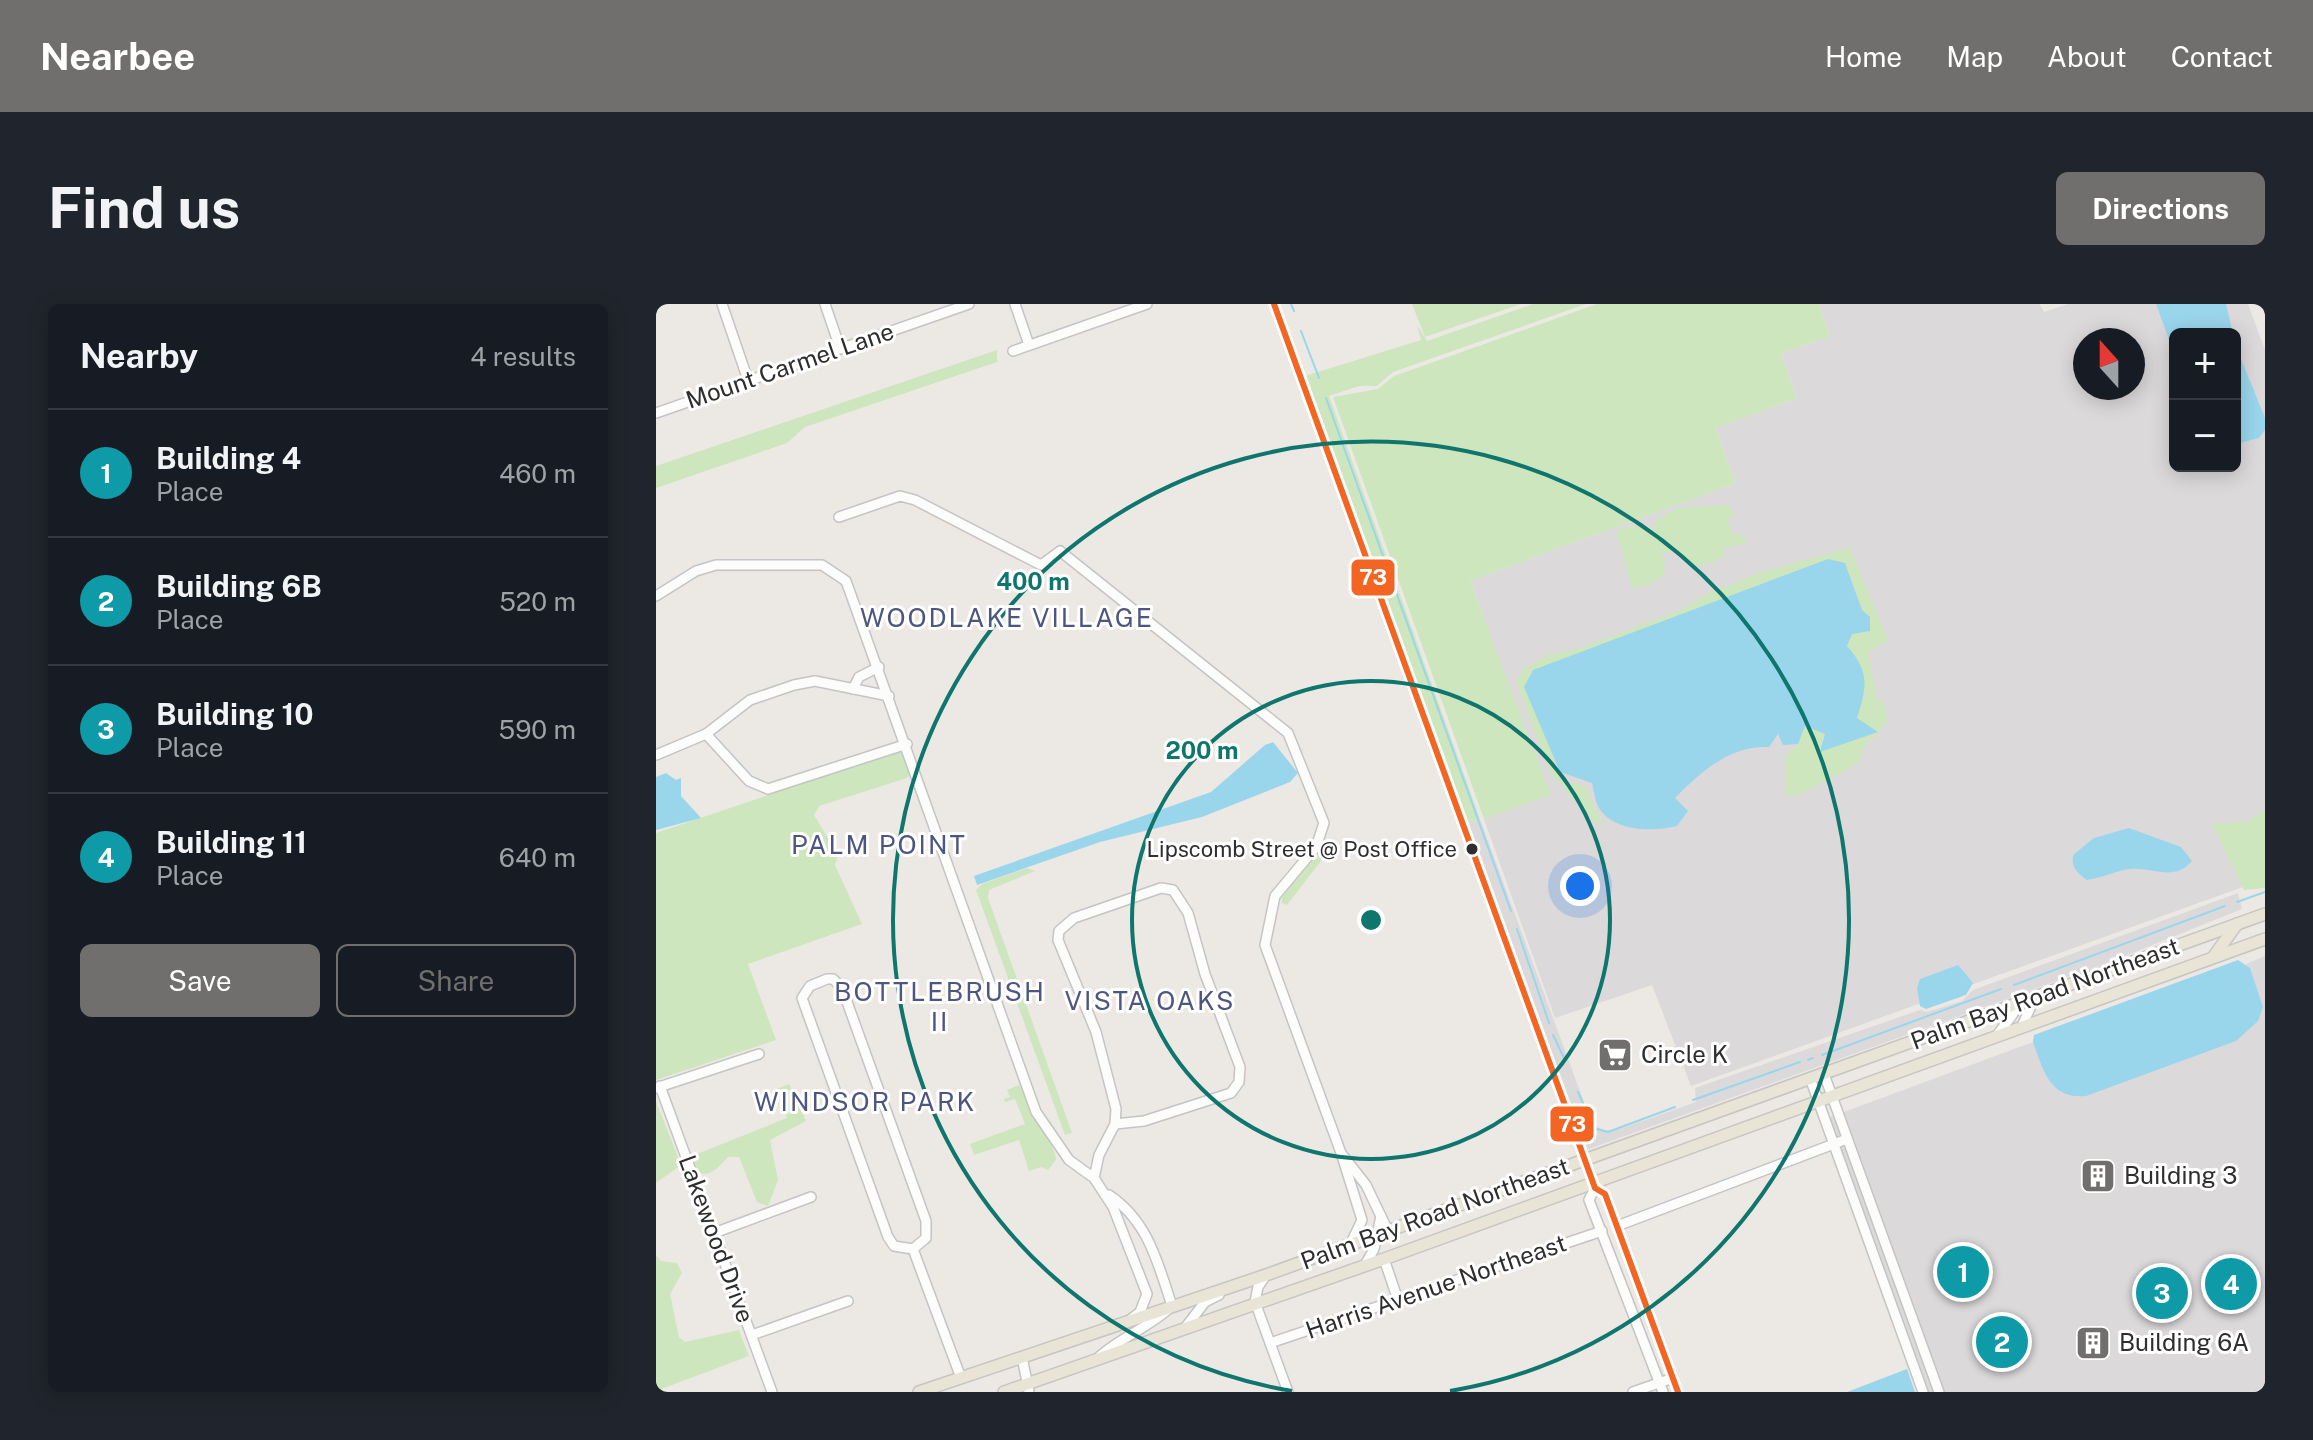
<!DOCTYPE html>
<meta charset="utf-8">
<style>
body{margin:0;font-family:"Public Sans",sans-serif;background:#20242c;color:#f1f3f6}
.controls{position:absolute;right:24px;top:24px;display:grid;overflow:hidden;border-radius:12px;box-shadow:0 4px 20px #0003}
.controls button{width:72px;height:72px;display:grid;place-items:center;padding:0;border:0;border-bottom:2px solid #363941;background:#171b24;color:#f1f3f6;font:40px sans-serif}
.compass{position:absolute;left:1417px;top:24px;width:72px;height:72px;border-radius:50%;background:#171b24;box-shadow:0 4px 20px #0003;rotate:339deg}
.you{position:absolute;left:924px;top:582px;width:28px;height:28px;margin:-20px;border:6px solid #fff;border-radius:50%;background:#1a73e8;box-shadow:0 0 0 12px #1a73e833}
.badge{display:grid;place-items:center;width:52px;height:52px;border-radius:50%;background:#706f6e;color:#fff;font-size:26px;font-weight:700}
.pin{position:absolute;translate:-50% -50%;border:4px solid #fff;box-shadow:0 2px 8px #0006}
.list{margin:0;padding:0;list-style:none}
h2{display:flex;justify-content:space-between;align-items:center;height:104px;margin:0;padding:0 32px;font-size:34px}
h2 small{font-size:26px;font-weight:400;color:#9ea1a6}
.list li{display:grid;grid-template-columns:52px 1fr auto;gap:24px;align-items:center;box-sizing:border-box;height:128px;padding:0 32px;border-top:2px solid #363941}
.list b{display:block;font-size:30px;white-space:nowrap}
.list p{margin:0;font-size:26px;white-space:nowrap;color:#9ea1a6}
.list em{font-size:26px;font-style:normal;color:#9ea1a6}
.actions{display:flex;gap:16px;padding:24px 32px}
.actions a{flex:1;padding:18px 0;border:2px solid #706f6e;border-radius:12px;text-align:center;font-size:28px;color:#706f6e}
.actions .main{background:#706f6e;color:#fff}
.map{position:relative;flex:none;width:1609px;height:1088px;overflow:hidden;border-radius:12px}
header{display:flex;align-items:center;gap:48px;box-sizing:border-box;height:112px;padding:0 40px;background:#706f6e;color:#fff}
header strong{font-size:38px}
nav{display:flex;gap:44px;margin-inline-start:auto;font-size:28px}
.intro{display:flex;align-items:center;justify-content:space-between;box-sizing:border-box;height:192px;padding:0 48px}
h1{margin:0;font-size:56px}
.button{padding:20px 36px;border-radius:12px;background:#706f6e;color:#fff;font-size:28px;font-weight:700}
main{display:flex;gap:48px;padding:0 48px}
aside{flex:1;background:#171b24;border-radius:12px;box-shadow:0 4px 20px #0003}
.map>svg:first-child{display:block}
.industrial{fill:#dcd9db;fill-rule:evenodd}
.green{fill:#cee6be}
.water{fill:#99d6ec}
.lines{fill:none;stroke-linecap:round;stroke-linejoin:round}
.stream{stroke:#99d6ec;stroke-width:2}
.minor-casing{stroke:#c5c4c5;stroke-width:12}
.major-casing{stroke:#c6c5c4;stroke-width:14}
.minor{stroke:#fcfcfb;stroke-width:9}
.major{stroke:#e8e4d6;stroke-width:11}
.bus-1-casing{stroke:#fff;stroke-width:12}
.bus-1{stroke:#f26522;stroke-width:6}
.ring{fill:none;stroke:#0f766e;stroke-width:4}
.bus-dot{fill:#2e2e2e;stroke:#fff;stroke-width:3}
.labels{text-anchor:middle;stroke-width:6;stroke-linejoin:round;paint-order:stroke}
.bus-label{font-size:22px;fill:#2e2e2e;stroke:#fff;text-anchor:end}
.street-label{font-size:24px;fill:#2e2e2e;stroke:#fff}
.poi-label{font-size:24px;fill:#2e2e2e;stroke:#fff;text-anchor:start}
.neighbourhood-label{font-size:26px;letter-spacing:2px;fill:#4d5680;stroke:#fff}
.centre{fill:#0f766e;stroke:#fff;stroke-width:4}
.ring-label{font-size:24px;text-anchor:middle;font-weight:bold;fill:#0f766e;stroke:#fff;stroke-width:6;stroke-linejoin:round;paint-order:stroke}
.line-badge{stroke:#fff;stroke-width:3}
.badge-label{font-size:22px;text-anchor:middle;font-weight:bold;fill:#fff}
</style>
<header>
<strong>Nearbee</strong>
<nav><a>Home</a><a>Map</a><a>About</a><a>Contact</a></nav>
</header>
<div class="intro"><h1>Find us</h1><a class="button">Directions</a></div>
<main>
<aside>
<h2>Nearby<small>4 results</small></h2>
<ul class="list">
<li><span class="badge" style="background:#0f9aa8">1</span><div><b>Building 4</b><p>Place</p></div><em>460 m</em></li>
<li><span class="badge" style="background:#0f9aa8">2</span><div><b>Building 6B</b><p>Place</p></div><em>520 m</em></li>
<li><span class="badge" style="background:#0f9aa8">3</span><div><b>Building 10</b><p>Place</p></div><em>590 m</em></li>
<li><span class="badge" style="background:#0f9aa8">4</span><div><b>Building 11</b><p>Place</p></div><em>640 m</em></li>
</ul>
<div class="actions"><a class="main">Save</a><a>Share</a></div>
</aside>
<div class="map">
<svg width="1609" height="1088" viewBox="0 0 1609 1088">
<rect width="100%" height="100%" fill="#ece8e4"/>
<!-- industrial -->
<g class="industrial">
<path d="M1163,0h221l4,8 24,-8h180l17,46v529l-574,207 -39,-101 -97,33 -71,-199 66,-25 -80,-213 266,-98 -21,-55 82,-30 -16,-44 49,-18zM1519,30h60v132h-60zM1429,36h48v48h-48z"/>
<path d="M824,515l112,305 12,7 16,-2 76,-27 -1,-14 225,-78 7,2 35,-11 11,-11 265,-97 4,16 -127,51 -529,190 -119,-326z"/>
<path d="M1609,652v436h-339l-101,-273 208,-77 10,27 34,28 159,-56 27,-34 -17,-43z"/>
</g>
<!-- green -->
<g class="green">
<path d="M756,0h109l-96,33z"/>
<path d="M877,0h53l-193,68 -16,14h-18l-30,10 151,423 -13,5 -162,-448 116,-36 -4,-15 10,16z"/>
<path d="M941,0h222l11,32 -49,18 16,44 -82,30 21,55 -266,98 81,214 -67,24 -151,-422 45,-8 16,-13z"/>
<path d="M341,46v12l-192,65 -18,16 -131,45v-22z"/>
<path d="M1072,201l7,10 -8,5 5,13 12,3 1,8 -22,4v10l-29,10 -19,-17 -13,2 3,13 -2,10 -16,10 -15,2 -16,-57 26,-8 14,7 -1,-10 23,-12z"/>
<path d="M1194,243l38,94 -20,11 9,45 9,9 1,16 -22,24 -6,17 -60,32 -14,1 1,-41 12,-11 7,-18 20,8 -4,18 35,-34 -9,-72 15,-36 -17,-47 -17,-4 -272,103 18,99h-22l9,19 24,6 17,36 10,3 -16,-2 -46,-50 -34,-92 8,-12 24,-14 32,-7 100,-38 27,-16 54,-22z"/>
<path d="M242,447h4l10,22 -5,5 -88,28 -5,9 24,40 -3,10 27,59 -114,40 28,76 -120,40v-247z"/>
<path d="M1609,506v78l-21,2 -32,-66 35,-2z"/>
<path d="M661,550l4,2v5l-34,44 -5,-2v-6z"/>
<path d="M371,564l8,3 -46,19 -1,8 84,235 -7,2 -89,-245 6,-6z"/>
<path d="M133,780l17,37 -36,19 8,40 -10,26 -11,-4 -18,-45h-11c-12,14 -29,30 -36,-1l95,-38 -10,-29z"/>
<path d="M363,781l7,3c5,15 31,62 30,72l-8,10 -7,-3 -12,4 -10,-31 -45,15 -4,-11 55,-20 -10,-25 -10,3 -1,-3 6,-2 -3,-7z"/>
<path d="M0,797l25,64 -25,18v22z"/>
<path d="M0,951l5,6 16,2 5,10 -12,21 9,43 6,5 54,-12 10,26 -93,35z"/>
</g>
<!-- water -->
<g class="water">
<path d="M1500,0h70l7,30h-58v22z"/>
<path d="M1579,40l30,74v12l-6,8 -24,6z"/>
<path d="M1172,255l17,4 17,47 8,7v14l-18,3 -5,12c23,26 20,41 10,72l21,14 -58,20 5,-18 -20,-8 -7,18 -15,1 -5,-11 -9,13c-39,-2 -67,24 -94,51l13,13 -11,15c-24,6 -63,6 -78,-18 -4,-7 -5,-17 -7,-25l-32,-11 -36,-85 9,-17z"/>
<path d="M617,438l25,31 -8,9 -88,35 -102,25 -123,43 -3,-9 237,-84 54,-47z"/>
<path d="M10,469l10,7 5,-2v18l20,22 -45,12v-53z"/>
<path d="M1473,524l52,19 11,14c-19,23 -44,3 -68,9 -13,3 -24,8 -37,10 -10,-7 -16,-13 -14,-25l21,-17z"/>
<path d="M1582,656l12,8 13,39 -5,14 -22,20 -150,55c-36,4 -43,-26 -53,-54l1,-7z"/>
<path d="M1302,661l15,18 -7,12 -40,14 -6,-3 -3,-18 3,-9z"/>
<path d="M1251,1065l8,23h-68z"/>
</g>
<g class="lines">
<!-- stream -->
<g class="stream">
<path d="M635,0l3,7"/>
<path d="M645,27l18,47"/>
<path d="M670,94l185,513"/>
<path d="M1581,598l28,-10"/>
<path d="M861,625l32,94"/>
<path d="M1358,681l211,-79"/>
<path d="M897,731l12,25"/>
<path d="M1166,751l179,-66"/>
<path d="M1152,756l5,-2"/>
<path d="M922,788l16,36 14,4 67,-25"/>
<path d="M1037,796l107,-38"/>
</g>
<!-- minor casing -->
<g class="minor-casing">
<g id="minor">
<path d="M66,0l26,76"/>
<path d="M169,0l15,44"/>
<path d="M359,0l14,41"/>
<path d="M618,0l321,884 10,6 73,198"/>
<path d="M357,47l134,-47"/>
<path d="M0,109l313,-109"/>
<path d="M183,213l61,-21 15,4 126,65 19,-14 228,182 36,90 -8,24 -41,49 -10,49 76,208 25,32 22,46"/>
<path d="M0,292l40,-25 20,-6h106l24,16 190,531 33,48 25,18 19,29 34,87 -7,18 -9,7"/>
<path d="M197,385l6,-12 20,-10"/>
<path d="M50,430l43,47 19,8 139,-45"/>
<path d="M0,451l50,-21 44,-34 44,-15 21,-4 74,15"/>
<path d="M505,584l12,2 15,23 17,61 35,93 -1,15 -8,11 -87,28 -29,3 1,-15 -20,-77 -38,-92 1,-9 15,-13z"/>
<path d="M171,675h6l9,9 84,233v17l-13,11 -19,-3 -6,-9 -86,-239 8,-12z"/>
<path d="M1366,722l13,-29"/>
<path d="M1342,730l15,-20 1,-9"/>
<path d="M1168,770l115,318"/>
<path d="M1154,774l113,314"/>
<path d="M4,782l112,306"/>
<path d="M0,784l103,-34"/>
<path d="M686,852l20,64 -11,23"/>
<path d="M438,874l5,-23 16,-31"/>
<path d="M939,884l-6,12 74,192"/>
<path d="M961,922l230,-87"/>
<path d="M58,929l97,-36"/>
<path d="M257,945l48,129"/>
<path d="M728,955l14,41"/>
<path d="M709,961l9,-16 7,-33"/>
<path d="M610,971l-8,12 -3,15 33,90"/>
<path d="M529,1024l20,-26 14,-7"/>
<path d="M96,1031l96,-34"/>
<path d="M614,1039l332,-112"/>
<path d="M366,1053l7,35"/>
<path d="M443,1053c22,-20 51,-30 73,-51 -14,-43 -24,-85 -63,-111"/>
<path d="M977,1088l40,-14"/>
</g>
</g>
<!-- major casing -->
<g class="major-casing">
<g id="major">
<path d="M1558,652l23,-32"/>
<path d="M263,1088l347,-117 999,-361"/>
<path d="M348,1088l380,-133 881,-320"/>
</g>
</g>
<!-- minor -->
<use href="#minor" class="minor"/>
<!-- major -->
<use href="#major" class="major"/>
<!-- bus-1 casing -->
<g class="bus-1-casing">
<path id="bus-1" d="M618,0l321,884 10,6 73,198"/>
</g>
<!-- bus-1 -->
<use href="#bus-1" class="bus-1"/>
</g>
<!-- distance rings -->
<g class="ring">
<circle cx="715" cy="616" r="239"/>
<path d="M636 1087A478 478 0 1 1 794 1087"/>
</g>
<!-- icons -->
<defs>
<g id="supermarket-square" transform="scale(1.8)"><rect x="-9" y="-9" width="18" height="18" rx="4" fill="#706f6e" stroke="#fff"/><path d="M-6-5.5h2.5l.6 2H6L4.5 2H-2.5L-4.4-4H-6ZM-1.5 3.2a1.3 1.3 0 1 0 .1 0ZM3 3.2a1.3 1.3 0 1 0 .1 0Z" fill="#fff"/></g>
<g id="building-square" transform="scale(1.8)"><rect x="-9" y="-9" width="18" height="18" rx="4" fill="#706f6e" stroke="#fff"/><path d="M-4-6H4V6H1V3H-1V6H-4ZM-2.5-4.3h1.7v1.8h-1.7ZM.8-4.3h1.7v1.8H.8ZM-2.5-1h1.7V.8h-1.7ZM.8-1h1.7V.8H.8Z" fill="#fff"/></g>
</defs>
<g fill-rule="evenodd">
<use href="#supermarket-square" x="959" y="751"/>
<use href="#building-square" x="1442" y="872"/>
<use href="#building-square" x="1437" y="1039"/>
</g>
<!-- markers -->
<circle class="bus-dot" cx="816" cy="545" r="7"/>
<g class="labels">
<!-- bus labels -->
<g class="bus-label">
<text x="801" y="553">Lipscomb Street @ Post Office</text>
</g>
<!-- street labels -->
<g class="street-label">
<text transform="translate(134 62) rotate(-19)" y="8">Mount Carmel Lane</text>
<text transform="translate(1389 690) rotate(-20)" y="8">Palm Bay Road Northeast</text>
<text transform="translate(779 910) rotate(-20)" y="8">Palm Bay Road Northeast</text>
<text transform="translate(60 935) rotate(70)" y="8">Lakewood Drive</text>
<text transform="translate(780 983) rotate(-19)" y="8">Harris Avenue Northeast</text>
</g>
<!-- poi labels -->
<g class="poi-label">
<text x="985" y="759">Circle K</text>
<text x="1468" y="880">Building 3</text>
<text x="1463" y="1047">Building 6A</text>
</g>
<!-- neighbourhood labels -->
<g class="neighbourhood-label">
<text x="351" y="323">WOODLAKE VILLAGE</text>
<text x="223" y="550">PALM POINT</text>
<text x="284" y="697">BOTTLEBRUSH<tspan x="284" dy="30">II</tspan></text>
<text x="494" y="706">VISTA OAKS</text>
<text x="209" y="807">WINDSOR PARK</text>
</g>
</g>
<circle cx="715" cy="616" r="12" class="centre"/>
<g class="ring-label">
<text x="377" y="286">400 m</text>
<text x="546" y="455">200 m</text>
</g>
<g class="line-badge">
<rect x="694" y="254" width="46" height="39" rx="8" fill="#f26522"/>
<rect x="893" y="801" width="46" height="38" rx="8" fill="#f26522"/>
</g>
<g class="badge-label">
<text x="717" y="281">73</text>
<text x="916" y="828">73</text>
</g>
</svg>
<div class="controls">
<button>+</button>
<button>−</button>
</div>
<svg class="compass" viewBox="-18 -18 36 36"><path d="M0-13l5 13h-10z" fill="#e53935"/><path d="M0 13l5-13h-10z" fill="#9ea1a6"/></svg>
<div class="you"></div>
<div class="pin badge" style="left:1307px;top:968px;background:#0f9aa8">1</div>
<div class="pin badge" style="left:1346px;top:1038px;background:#0f9aa8">2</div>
<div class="pin badge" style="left:1506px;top:989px;background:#0f9aa8">3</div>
<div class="pin badge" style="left:1575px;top:980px;background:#0f9aa8">4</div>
</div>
</main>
